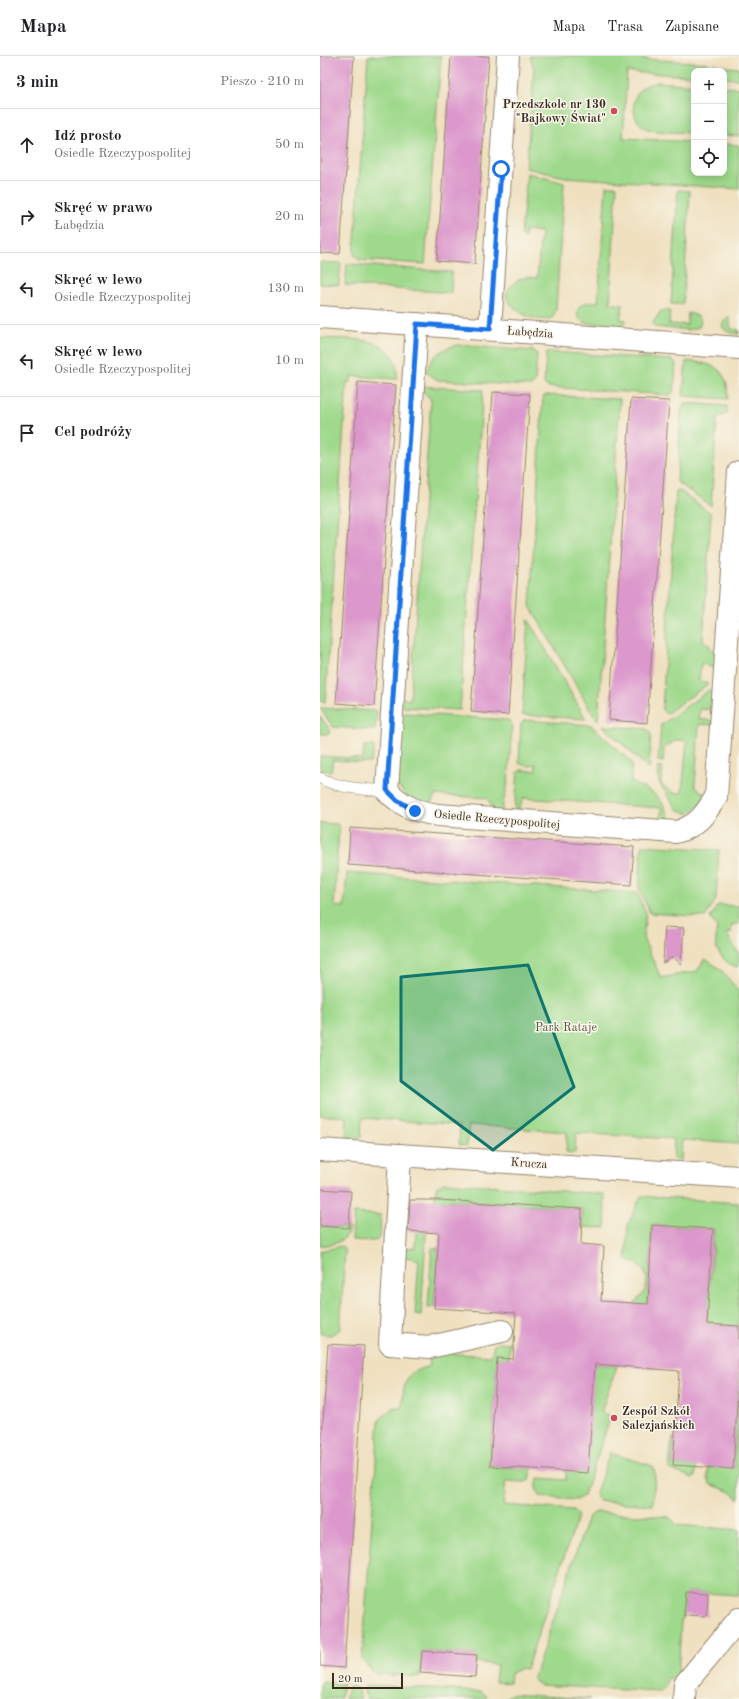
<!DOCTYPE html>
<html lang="pl">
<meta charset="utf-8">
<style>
body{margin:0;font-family:"Old Standard TT",serif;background:#f6f6f6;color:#202124}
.controls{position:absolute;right:12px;top:12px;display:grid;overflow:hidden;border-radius:8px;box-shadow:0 2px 10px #0003}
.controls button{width:36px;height:36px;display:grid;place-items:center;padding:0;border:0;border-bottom:1px solid #e0e0e0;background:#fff;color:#202124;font:20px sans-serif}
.scale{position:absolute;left:12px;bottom:10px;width:71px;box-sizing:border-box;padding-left:4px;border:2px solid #3b2a1e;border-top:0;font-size:11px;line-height:14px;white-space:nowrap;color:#3b2a1e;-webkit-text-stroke:3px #fbf7ec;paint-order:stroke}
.stop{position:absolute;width:12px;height:12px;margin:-9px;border:3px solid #1a73e8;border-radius:50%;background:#fff}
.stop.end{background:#1a73e8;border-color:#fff;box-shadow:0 1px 4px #0008}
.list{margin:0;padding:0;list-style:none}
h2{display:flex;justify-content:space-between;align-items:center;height:52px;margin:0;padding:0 16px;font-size:17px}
h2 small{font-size:13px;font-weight:400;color:#757577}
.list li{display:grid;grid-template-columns:26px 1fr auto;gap:12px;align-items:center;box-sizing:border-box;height:72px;padding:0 16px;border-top:1px solid #e0e0e0}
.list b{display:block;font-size:15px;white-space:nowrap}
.list p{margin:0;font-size:13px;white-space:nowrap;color:#757577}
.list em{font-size:13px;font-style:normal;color:#757577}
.icon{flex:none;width:22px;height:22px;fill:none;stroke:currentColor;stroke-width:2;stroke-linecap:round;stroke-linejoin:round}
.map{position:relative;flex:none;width:419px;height:1643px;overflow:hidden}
header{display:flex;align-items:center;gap:24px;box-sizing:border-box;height:56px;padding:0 20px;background:#fff;border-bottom:1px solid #e0e0e0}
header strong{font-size:19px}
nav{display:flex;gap:22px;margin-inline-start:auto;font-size:14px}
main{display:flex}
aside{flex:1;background:#fff}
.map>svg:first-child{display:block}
.green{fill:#9fd98c;stroke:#6d8255}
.building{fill:#dc98cc}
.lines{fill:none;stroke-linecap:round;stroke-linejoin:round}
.service-casing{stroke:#95856f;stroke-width:12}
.minor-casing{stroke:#95856f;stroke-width:24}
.service{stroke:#fff;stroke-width:11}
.minor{stroke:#fff;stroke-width:22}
.route{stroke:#1a73e8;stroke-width:5}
.marked{fill:#0f766e;fill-opacity:0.2;stroke:#0f766e;stroke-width:3;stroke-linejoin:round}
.poi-dot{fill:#d1495b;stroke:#fbf7ec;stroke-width:1.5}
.labels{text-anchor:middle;stroke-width:3;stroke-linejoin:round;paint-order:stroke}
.poi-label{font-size:12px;font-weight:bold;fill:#3b2a1e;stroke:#fbf7ec;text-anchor:end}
.street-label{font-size:12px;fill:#3b2a1e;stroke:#fbf7ec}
.park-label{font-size:12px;fill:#54563a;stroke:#fbf7ec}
</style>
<header>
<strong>Mapa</strong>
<nav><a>Mapa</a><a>Trasa</a><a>Zapisane</a></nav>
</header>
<main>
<aside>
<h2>3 min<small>Pieszo · 210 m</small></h2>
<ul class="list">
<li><svg class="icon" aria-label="ahead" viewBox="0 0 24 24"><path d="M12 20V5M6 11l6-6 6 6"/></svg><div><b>Idź prosto</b><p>Osiedle Rzeczypospolitej</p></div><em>50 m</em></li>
<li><svg class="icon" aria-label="right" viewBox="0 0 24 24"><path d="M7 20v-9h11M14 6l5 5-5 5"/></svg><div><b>Skręć w prawo</b><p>Łabędzia</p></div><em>20 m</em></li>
<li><svg class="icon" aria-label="left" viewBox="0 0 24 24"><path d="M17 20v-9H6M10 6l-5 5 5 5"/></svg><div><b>Skręć w lewo</b><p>Osiedle Rzeczypospolitej</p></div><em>130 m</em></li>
<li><svg class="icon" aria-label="left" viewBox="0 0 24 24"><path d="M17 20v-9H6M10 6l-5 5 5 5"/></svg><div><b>Skręć w lewo</b><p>Osiedle Rzeczypospolitej</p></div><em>10 m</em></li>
<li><svg class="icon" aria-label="arrive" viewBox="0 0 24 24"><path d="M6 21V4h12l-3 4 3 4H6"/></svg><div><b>Cel podróży</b></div></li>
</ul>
</aside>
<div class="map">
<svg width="419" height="1643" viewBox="0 0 419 1643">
<rect width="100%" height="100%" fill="#fbf7ec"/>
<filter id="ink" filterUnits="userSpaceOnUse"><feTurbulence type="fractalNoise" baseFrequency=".025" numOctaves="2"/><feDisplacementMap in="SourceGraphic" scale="8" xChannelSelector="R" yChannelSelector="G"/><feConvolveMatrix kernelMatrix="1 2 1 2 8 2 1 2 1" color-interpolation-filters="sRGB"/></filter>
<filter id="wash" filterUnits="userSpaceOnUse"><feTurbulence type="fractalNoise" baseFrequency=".012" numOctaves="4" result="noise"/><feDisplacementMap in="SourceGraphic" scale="16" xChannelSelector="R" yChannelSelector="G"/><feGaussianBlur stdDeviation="0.9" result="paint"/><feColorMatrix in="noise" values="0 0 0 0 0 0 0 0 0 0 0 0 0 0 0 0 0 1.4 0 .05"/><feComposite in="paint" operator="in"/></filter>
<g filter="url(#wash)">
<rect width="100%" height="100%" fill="#efe0c0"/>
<!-- green -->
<g class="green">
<path d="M48,0h73l-16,208 -66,-4 -5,-6z"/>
<path d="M210,0h112v3l66,4 -1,8h-13v5l-67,-4 -4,66 71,4v31h30v-29l15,1v44l-174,-12 -39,-9 8,-99z"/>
<path d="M394,8h2v2l23,2v11l-15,-1v-7h-10z"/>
<path d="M339,26l35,3v48c-13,-1 -38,0 -49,-5 -14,-8 -15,-30 -3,-40 6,-4 11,-5 17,-6z"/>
<path d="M404,31l15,1v48l-15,-1z"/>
<path d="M207,117l37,10 -8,127 -4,8c-18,6 -37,-6 -46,-21 0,-9 12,-19 21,-20 3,0 7,1 10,1l4,-46 -16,-2v8l-4,-3z"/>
<path d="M286,130h11l-7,117 13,2 -3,14 6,1 -1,4 -4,2 -36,-3 -7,-6c-3,-14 9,-15 20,-15z"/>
<path d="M358,134l12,1 -7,113h-12z"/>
<path d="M0,206l21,1 -2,22 -19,-1z"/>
<path d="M27,208l105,8 -1,21 -106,-8z"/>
<path d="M341,255h9l-1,13 18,1 1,-12c7,2 12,2 13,9l-2,5 -10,3 -34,-3 -3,-3z"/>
<path d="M409,260l2,13 8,1v4c-13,-1 -24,-7 -10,-18z"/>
<path d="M0,282c31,2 80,-5 77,41l-46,-3v6h-4l-22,320 -5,-1z"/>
<path d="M137,289l77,6 3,3 -2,28 -4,4 -93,-6 -12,-8c5,-15 14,-23 31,-27z"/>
<path d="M229,296l124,8 3,4 -2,27 -4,4 -122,-8 -4,-3 2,-30z"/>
<path d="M366,305c27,2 43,7 42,38l-45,-3z"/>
<path d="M99,330l64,4 -23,320 -56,-3 -6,-6v-4l12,3 21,-301 -12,-11z"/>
<path d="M226,339l74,4 -22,321 -4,-4 -64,-110 13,-209z"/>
<path d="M364,347l43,3v7l-10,6 -6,87 -34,-24 4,-70z"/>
<path d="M360,435l31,22 -8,128c12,7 13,15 15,29l-17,-7 -2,17 9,4 -42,30 -4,-4 14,-218z"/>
<path d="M208,563l58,100 -64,-4z"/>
<path d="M389,634l7,3 -1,17 -15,-1 -1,10 15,2v4l-15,-1 -4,63 11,8 -6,9 -11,10 -12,-5 -18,-26 -1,-16 5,1 -2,16 12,9h9l5,-52 -10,-1 -13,8 -1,14 -5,-1 3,-36z"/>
<path d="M0,652l57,3 -2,19 -42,-3z"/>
<path d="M84,657l105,7 3,4 -4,60 -5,19 -1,12 -6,-1 -9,-16 -52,-3 -7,14 -17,-8 -15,-17v-66z"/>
<path d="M0,660l10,14 -1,4h-9z"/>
<path d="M205,664l66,5 41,38 -1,19c24,10 35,17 39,44l-11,-1 3,-17 -138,-10 -8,17h-2l4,-43 3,-2 14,1 1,-7c-5,3 -12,2 -17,-1l2,-39z"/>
<path d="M283,670l44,3 4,5 -2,35z"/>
<path d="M44,690h10l-1,10 -3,7 -37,-3 -2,12 -6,-2 -5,2v-16l43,3z"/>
<path d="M0,767l17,1 2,3 -5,79 10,1 3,-34 290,20 9,20 -3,25 18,40 36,-7 8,-12 15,10 19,22v153l-57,-4 -1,20 -8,-1 1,-20 -98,-6 -1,20 -9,-1 1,-20 -98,-7 -2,21 -8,-1 1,-20 -98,-7 -1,20 -15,-1 1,-20 -27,-2z"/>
<path d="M322,789l77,5 -3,49 -11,18 -55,-4 -11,-24z"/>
<path d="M398,849l21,1v18h-7l-1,9h-5l13,21v13c-9,0 -21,-12 -23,-21 -1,-5 1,-14 1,-19l-7,-9z"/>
<path d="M124,1126l160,12 2,34 -24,-1 1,-18 -143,-9 -6,18 2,-31z"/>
<path d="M321,1140l98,7v123l-32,-2 7,-95 -62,-4 -5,95 -13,-17c20,-15 16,-37 -8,-44l2,-35z"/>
<path d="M98,1144l10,1 -7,115 -6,-1 4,-55 -17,-4v-8h13z"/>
<path d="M34,1157l27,2 -1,18 -2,6 -6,2 -20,-1z"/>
<path d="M0,1170l29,2c-2,15 -17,16 -29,18z"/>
<path d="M22,1190l3,5 -5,78 -9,6 -11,-1v-83z"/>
<path d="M112,1192h6l-4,59 -6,1z"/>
<path d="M179,1286l11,1 -1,16h-12l-7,107 42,3 -2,11 -5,2 -19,-1 -3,24 70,5 5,6 -49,145 -3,8 -5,-1 -10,5 -1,10 -15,-1 2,-17 -21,-3v-7l-54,-4 -2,26 -45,-3 -13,-14 17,-240 15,-13 8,1c2,-24 1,-36 28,-42l-2,-14 63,4 3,-12z"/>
<path d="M275,1308l22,2 -16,46 10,4 -27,79 -7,5 -36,-3 -5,-8 2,-11 28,2v-9z"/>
<path d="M419,1317v126l-8,-7 -21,-8 -2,-6v-11l26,1z"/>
<path d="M353,1381l1,1 -2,27 24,1 -1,11 -2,1 -24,-9 2,-25z"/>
<path d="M290,1397l43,13 2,7 -2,32 -54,-4 -4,-5z"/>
<path d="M276,1456l73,5 8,8 62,5v65l-53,-3 -2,23 -2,3 -1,4 -3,57 -11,-1 -1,8 -6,6 -121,-7 -6,-5 55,-163z"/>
<path d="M0,1626l23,2 -3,15h-20z"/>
<path d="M47,1629l115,7 6,7h-121l-3,-10z"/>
<path d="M28,1630l9,2 4,11h-16z"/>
<path d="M191,1638l79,5h-86z"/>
</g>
<g id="blocks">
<!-- building -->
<g class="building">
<path d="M0,0h34l-14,198 -20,-1z"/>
<path d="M131,0h38l-14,208 -38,-3z"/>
<path d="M38,326l38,3 -22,321 -38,-3z"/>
<path d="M173,336l37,2 -22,321 -37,-3z"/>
<path d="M311,343l38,2 -22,322 -38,-3z"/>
<path d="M30,772l284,19 -3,38 -283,-20z"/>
<path d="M345,871l19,1 -3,36 -8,-7 -10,6z"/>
<path d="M0,1133l31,2 -2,37 -29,-2z"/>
<path d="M90,1144h29l143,9 -1,35 23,2 -3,55 47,3 4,-79 61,4 -6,95 32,2v47l-6,96 -60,-4 6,-94 -84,-7 -7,109 -98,-7 7,-108 16,1 3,-46 -82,-5 5,-75 -31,-2z"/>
<path d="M8,1288l36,2 -20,322 -24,-2v-200z"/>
<path d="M366,1536l22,1 -1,23 -23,-1z"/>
<path d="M102,1595l55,4 -2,22 -55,-4z"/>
</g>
</g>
</g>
<g filter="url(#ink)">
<use href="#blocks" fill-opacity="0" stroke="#95856f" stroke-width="1"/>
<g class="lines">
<!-- service casing -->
<g class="service-casing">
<path id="service" d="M0,722c21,11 44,11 67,13"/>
</g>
<!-- minor casing -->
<g class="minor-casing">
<g id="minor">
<path d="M0,261l419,31"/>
<path d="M97,268l-30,467c18,17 28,20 51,24l238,17c21,-6 28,-16 40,-35l23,-325"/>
<path d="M170,273l18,-273"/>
<path d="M0,1094l419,27"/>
<path d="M80,1099l-10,189 40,3 72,-16"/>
<path d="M364,1643l1,-15 54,-65"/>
</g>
</g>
<!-- service -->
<use href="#service" class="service"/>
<!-- minor -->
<use href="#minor" class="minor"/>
</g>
</g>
<g class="lines" filter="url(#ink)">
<!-- route -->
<path class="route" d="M95,755l-18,-11 -10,-10 30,-466 73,5 11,-160"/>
</g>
<!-- marked area -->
<path class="marked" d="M208,909l46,122 -81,63 -92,-69v-104z"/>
<!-- markers -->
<g class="poi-dot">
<circle cx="294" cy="55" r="4"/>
<circle cx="294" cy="1362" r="4"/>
</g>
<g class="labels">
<!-- poi labels -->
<g class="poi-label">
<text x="286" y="52">Przedszkole nr 130<tspan x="286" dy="14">"Bajkowy Świat"</tspan></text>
<text x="302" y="1359" text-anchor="start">Zespół Szkół<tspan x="302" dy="14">Salezjańskich</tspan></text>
</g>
<!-- street labels -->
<g class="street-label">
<text transform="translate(210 276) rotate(4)" y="4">Łabędzia</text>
<text transform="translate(177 763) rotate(5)" y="4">Osiedle Rzeczypospolitej</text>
<text transform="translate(209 1107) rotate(4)" y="4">Krucza</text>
</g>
<!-- park labels -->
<g class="park-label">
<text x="246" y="975">Park Rataje</text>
</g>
</g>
</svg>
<div class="controls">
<button>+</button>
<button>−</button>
<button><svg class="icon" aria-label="locate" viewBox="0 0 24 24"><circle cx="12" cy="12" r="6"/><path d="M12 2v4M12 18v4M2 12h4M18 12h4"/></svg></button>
</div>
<div class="scale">20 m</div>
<div class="stop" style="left:181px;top:113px"></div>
<div class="stop end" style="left:95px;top:755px"></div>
</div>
</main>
